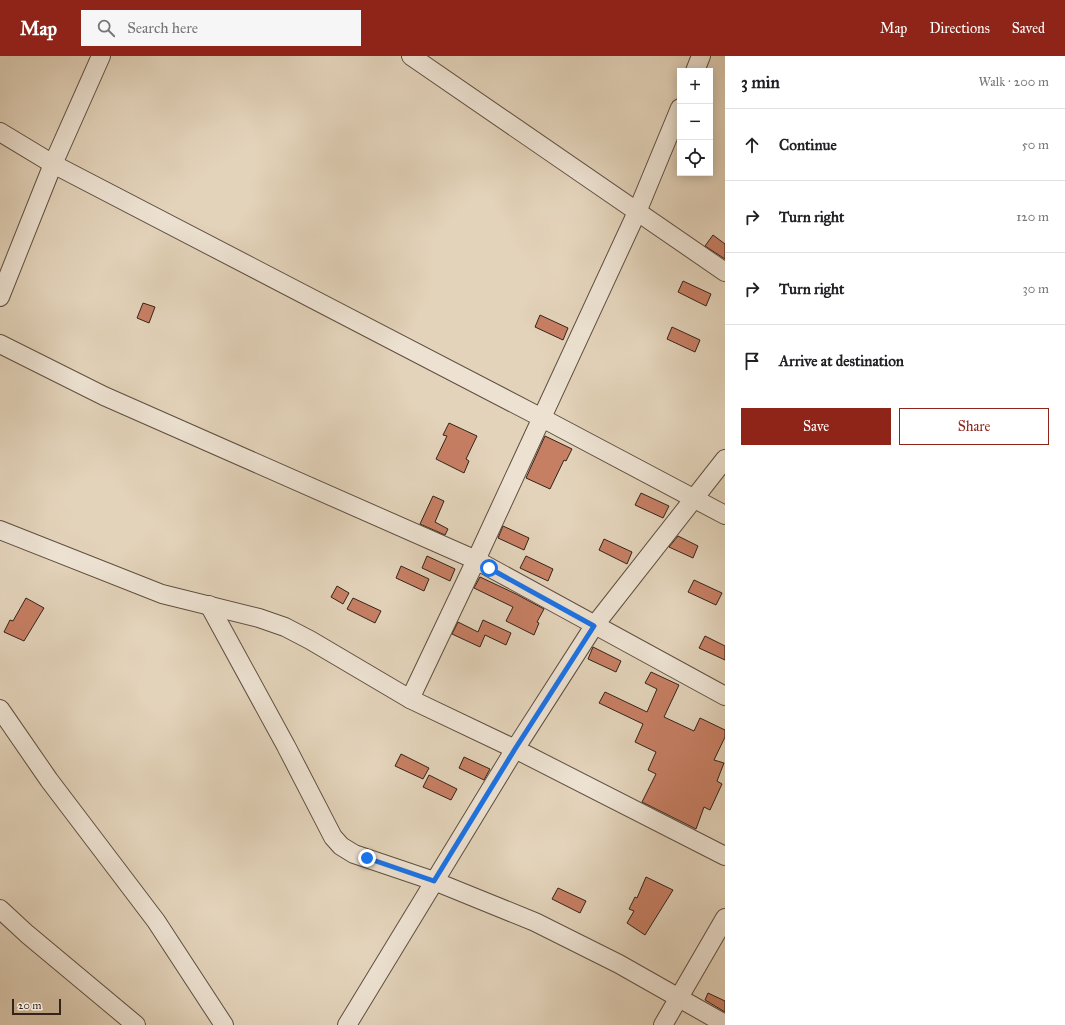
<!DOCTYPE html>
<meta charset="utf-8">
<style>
body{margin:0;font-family:"IM FELL Great Primer",serif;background:#f6f6f6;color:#202124}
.controls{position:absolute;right:12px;top:12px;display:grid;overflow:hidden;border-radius:0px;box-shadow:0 2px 10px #0003}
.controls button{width:36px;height:36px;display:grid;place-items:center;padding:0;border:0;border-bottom:1px solid #e0e0e0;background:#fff;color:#202124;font:20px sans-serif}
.scale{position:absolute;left:12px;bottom:10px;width:49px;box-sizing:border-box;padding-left:4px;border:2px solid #332319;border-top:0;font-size:11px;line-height:14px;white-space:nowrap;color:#332319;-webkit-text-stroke:3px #ede2d2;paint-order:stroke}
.stop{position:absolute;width:12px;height:12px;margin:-9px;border:3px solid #1a73e8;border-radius:50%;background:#fff}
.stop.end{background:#1a73e8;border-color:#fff;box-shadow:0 1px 4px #0008}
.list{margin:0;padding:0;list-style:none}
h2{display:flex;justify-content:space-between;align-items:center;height:52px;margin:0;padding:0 16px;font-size:17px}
h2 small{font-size:13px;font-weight:400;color:#757577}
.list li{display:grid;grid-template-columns:26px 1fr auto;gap:12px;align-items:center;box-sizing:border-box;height:72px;padding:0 16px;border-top:1px solid #e0e0e0}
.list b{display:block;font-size:15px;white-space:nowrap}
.list em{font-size:13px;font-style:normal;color:#757577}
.actions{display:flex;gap:8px;padding:12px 16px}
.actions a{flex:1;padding:9px 0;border:1px solid #8f2418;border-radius:0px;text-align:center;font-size:14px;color:#8f2418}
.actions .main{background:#8f2418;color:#fff}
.icon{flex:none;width:22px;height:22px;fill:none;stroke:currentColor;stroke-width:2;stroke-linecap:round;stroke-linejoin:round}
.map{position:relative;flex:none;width:725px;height:969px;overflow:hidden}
header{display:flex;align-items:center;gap:24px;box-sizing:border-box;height:56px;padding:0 20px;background:#8f2418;color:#fff}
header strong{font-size:19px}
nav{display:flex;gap:22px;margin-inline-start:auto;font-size:14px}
.search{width:280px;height:36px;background:#f6f6f6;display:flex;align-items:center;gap:10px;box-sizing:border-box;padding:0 14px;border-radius:0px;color:#757577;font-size:15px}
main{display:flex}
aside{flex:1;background:#fff}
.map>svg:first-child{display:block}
.building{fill:#c77f64;stroke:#332319}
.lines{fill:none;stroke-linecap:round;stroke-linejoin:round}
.minor-casing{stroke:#5f4f41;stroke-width:20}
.minor{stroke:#ede2d2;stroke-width:18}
.route{stroke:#1a73e8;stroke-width:5}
</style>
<header>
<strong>Map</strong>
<div class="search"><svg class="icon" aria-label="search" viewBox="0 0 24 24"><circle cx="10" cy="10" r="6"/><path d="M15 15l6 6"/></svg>Search here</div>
<nav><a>Map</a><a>Directions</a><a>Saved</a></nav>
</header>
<main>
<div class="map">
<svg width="725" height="969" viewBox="0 0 725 969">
<rect width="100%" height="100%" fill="#e3d3ba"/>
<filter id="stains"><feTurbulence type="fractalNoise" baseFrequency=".005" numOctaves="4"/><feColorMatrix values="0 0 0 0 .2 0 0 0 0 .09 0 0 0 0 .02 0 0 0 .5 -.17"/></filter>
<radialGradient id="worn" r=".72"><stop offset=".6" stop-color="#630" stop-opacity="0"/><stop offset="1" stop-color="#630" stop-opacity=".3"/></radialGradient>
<!-- building -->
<g class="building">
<path d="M713,179l12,9v15l-20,-13z"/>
<path d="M683,225l28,13 -5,12 -28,-14z"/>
<path d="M143,247l12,4 -6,16 -12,-5z"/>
<path d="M540,259l28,13 -5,12 -28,-13z"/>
<path d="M672,271l28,13 -5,12 -28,-13z"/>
<path d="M449,367l28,13 -11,23 3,2 -5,12 -28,-14 11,-23 -4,-1z"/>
<path d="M545,380l27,13 -6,12 -2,-1 -14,29 -24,-11z"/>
<path d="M641,437l28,13 -6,12 -28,-13z"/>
<path d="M433,440l11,5 -9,21 13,7 -3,6 -25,-11z"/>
<path d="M503,470l26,12 -5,12 -26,-12z"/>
<path d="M678,480l20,10 -5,12 -24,-11z"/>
<path d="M604,483l28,13 -5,12 -28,-14z"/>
<path d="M427,500l28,13 -5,12 -28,-13z"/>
<path d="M526,500l27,13 -5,12 -28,-13z"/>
<path d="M401,510l28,13 -5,12 -28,-13z"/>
<path d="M480,521l36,17 28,15 -7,13 2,1 -5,12 -28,-14 7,-14 -39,-19z"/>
<path d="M694,524l28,13 -6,12 -28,-13z"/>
<path d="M337,530l12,7 -6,11 -12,-7z"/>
<path d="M26,542l18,10 -20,33 -20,-9 6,-12 3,1z"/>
<path d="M353,542l28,13 -6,12 -28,-14z"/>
<path d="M483,564l28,13 -5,12 -21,-10 -5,12 -28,-13 6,-12 20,10z"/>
<path d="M705,580l20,10v14l-26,-12z"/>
<path d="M593,591l28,14 -5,11 -28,-13z"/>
<path d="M651,616l28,13 -15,32 30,14 6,-13 25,12v7l-11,23 10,3 -7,18 5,3 -12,26 -6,-3 -8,22 -54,-27 14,-28 -8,-4 8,-18 -21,-10 8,-18 -44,-21 6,-11 42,20 10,-23 -12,-6z"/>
<path d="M401,698l28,14 -6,11 -28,-13z"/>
<path d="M464,701l26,12 -6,11 -25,-12z"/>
<path d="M429,719l28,14 -6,11 -28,-13z"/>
<path d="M646,821l27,13 -28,45 -18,-12 7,-12 -5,-2 6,-12 2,1z"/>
<path d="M558,832l28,13 -6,12 -28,-14z"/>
<path d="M708,937l17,8v11l-20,-12z"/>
</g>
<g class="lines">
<!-- minor casing -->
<g class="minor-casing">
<g id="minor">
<path d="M411,0l314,216"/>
<path d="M695,15l6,-15"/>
<path d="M680,52l-43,104 -161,348 -66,139 105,50 210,107"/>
<path d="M0,76l53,32 489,254 183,97"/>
<path d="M0,241l53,-133 48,-108"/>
<path d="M0,288l104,52 372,164 249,136"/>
<path d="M0,474l162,64 97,24 26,9 25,13 100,59"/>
<path d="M209,549l77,141 47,91 8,9 13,8 80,27 101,41 84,42 106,60"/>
<path d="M0,653l49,71 107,141 68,104"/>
<path d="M0,853l27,25 109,91"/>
<path d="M347,969l168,-276 79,-123 131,-167"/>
<path d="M663,969l62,-107"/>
</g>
</g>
<!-- minor -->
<use href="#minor" class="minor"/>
</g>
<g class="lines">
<!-- route -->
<path class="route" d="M367,802l67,23 81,-132 79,-123 -105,-58"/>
</g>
<rect width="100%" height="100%" filter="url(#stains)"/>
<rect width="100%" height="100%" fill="url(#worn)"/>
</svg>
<div class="controls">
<button>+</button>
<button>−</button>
<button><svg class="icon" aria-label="locate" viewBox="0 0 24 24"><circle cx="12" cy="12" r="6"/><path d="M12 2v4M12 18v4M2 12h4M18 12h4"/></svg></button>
</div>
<div class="scale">20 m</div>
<div class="stop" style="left:489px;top:512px"></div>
<div class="stop end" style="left:367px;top:802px"></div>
</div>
<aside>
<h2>3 min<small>Walk · 200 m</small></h2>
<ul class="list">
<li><svg class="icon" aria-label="ahead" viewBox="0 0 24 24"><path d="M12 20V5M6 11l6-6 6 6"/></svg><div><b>Continue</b></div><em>50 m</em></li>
<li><svg class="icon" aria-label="right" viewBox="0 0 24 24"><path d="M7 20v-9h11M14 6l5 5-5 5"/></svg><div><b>Turn right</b></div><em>120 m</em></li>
<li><svg class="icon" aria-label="right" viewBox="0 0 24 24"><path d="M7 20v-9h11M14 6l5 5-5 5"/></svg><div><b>Turn right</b></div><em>30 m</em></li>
<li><svg class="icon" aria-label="arrive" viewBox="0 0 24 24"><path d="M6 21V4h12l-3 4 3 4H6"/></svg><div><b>Arrive at destination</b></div></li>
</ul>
<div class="actions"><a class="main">Save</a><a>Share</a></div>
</aside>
</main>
